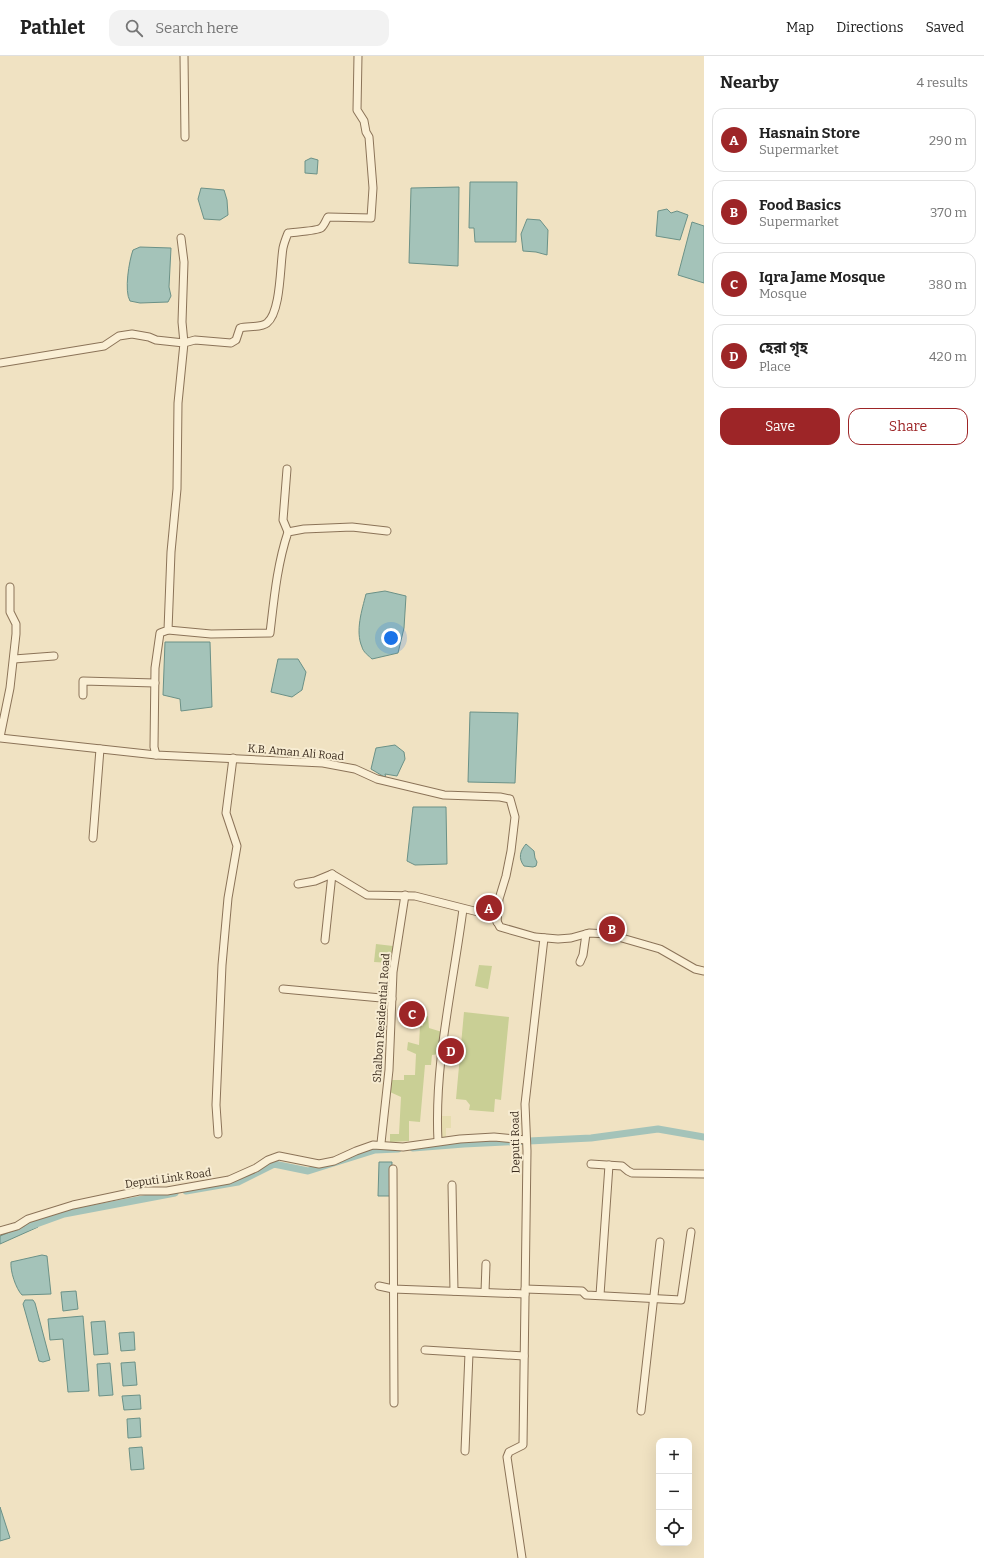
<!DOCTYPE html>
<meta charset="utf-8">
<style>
body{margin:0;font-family:Bitter,"Noto Sans Bengali",serif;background:#f2f2f2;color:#222}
.controls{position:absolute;right:12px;bottom:12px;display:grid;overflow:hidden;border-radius:8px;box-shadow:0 4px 16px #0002}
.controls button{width:36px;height:36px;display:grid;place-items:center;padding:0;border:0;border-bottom:1px solid #e0e0e0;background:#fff;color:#222;font:20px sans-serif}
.you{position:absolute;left:391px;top:582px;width:14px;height:14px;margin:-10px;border:3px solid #fff;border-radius:50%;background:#1a73e8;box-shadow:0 0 0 6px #1a73e833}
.badge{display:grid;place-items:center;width:26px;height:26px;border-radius:50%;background:#9d2527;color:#fff;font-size:13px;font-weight:700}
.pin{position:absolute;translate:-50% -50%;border:2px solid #fff;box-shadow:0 1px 4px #0006}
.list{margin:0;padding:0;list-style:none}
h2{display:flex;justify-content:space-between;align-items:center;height:52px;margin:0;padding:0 16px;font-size:17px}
h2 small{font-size:13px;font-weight:400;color:#767676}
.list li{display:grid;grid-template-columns:26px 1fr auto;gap:12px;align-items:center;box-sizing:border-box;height:64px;margin:0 8px 8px;padding:0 8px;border:1px solid #e0e0e0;border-radius:12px}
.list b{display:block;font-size:15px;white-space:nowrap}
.list p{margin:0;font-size:13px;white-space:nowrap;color:#767676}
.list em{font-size:13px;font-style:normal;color:#767676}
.actions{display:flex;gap:8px;padding:12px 16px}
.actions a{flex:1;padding:9px 0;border:1px solid #9d2527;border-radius:12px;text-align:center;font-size:14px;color:#9d2527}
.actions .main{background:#9d2527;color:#fff}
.icon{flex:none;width:22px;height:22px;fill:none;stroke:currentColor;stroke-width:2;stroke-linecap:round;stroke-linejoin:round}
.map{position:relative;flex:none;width:704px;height:1502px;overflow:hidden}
header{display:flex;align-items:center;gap:24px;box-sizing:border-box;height:56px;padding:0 20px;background:#fff;border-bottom:1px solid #e0e0e0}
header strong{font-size:19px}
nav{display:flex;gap:22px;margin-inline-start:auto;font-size:14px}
.search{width:280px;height:36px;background:#f2f2f2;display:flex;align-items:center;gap:10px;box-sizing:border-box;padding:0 14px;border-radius:12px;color:#767676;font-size:15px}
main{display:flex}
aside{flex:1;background:#fff}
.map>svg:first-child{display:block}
.farmland{fill:#e6ddaf}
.green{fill:#c9cf95}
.water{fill:#a4c3b9;stroke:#6b9187}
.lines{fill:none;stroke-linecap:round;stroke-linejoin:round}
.canal{stroke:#a4c3b9;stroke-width:7}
.street-casing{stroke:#8b7358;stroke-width:9}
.street{stroke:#faefd5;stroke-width:7}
.labels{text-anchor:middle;stroke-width:4;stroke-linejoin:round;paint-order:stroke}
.street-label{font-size:11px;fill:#3a2b1d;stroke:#f7ecd2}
</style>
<header>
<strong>Pathlet</strong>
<div class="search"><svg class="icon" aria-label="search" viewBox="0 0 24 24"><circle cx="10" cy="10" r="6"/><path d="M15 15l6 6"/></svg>Search here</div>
<nav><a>Map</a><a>Directions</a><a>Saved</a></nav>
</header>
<main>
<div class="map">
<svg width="704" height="1502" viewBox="0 0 704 1502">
<rect width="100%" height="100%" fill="#f0e2c2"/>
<!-- farmland -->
<path class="farmland" d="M440,1060h11v12h-5v9h-6z"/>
<!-- green -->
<g class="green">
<path d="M376,888l17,2 -2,17 -17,-1z"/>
<path d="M479,909l13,1 -4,23 -13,-3z"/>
<path d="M464,956l45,5 -8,83 -6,-1 -1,13 -25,-2 1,-5 -4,-5 -10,-1z"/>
<path d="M424,959l4,1 1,12 13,4 -2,22 -8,1 -1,10h-6l-5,57 -11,-1v20l-19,1v-8h9l2,-37 -11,-5 1,-12h13v-5h11l1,-21 -9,-4 1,-8 11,3 1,-19h3z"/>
</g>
<!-- water -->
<g class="water">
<path d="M311,102l7,2 -1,14 -12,-1v-12z"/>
<path d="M470,126h47l-1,60h-41l-1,-14h-5z"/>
<path d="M459,131l-1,79 -49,-3 2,-75z"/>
<path d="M201,132l23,2 3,10 1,15 -8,5 -16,-1 -6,-20z"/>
<path d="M667,153l4,4 6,-2 11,4 -8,25 -24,-4 2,-25z"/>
<path d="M527,163l13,1 8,10 -1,25 -11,-3 -13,-1 -2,-17z"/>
<path d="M692,166l12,4v57l-26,-8z"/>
<path d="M140,191l31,1 -2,39 2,9 -3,6 -28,1 -10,-2c-6,-10 -1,-40 3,-51z"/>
<path d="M385,535l21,5 -2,32 -6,25 -26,6c-3,-3 -9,-7 -10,-12 -7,-16 0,-37 4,-53z"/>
<path d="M165,586h45l2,65 -31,4 -1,-12 -17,-4z"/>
<path d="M278,603h20l8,13 -4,18 -10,7 -21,-5z"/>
<path d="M470,656l48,1 -3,70 -47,-1z"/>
<path d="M395,689l9,7 1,7 -8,17 -12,-2 1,4 -15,-9 5,-21z"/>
<path d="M413,751h33l1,57 -32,1 -8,-4z"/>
<path d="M526,788l8,7 1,7 2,4 -1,4 -3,1 -9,-1c-6,-8 -4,-15 2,-22z"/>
<path d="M379,1106h13l-1,34h-13z"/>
<path d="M34,1166l3,2 1,3 -38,17v-8z"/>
<path d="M42,1199l5,1 4,38 -29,1c-6,-6 -12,-24 -11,-33z"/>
<path d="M76,1235l2,18 -15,2 -2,-19z"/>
<path d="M25,1244h8l2,3 15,57 -7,2 -4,-1 -16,-57z"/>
<path d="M83,1260l6,75 -21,1 -5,-53 -13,1 -2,-21z"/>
<path d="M105,1265l3,33 -14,1 -3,-33z"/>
<path d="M134,1276l1,18 -14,1 -2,-18z"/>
<path d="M135,1306l2,23 -14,1 -2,-23z"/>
<path d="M110,1307l3,32 -14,1 -2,-32z"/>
<path d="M140,1339l1,14 -17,1 -2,-14z"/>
<path d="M140,1362l1,19 -13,1 -1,-19z"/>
<path d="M142,1391l2,22 -13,1 -2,-22z"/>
<path d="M0,1451l10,31 -10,3z"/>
</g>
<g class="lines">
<!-- canal -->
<g class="canal">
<path d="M413,1092l51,-4 127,-6 67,-9 46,8"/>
<path d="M186,1135l52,-9 36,-18 34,7 67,-21 23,-1"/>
<path d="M28,1171l36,-13 111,-21"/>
</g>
<!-- street casing -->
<g class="street-casing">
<g id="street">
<path d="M184,0l1,81"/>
<path d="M0,307l104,-17 15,-10 13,-2 17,3 7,3 28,3 -2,-21 2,-60 -3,-24"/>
<path d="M287,413l-4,51 5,12"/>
<path d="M168,574l43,4 59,-1c4,-34 7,-68 18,-101l16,-3 48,-2 35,4"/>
<path d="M14,603l40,-3"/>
<path d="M83,639v-14l72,2"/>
<path d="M0,681l10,-49 6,-54v-10l-6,-12v-25"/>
<path d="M0,682l156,17 167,8 32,6 22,10 67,16 56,2 10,2 5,18 -4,34 -5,25 -7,23 -2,23"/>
<path d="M156,699l-2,-8 1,-79 5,-35 8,-3 3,-78 6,-63 1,-86 6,-60 11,-3 36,3 5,-3 4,-12c7,-2 21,0 27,-5 14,-11 13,-58 16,-75 1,-5 3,-10 5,-15 7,-1 29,-2 33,-5 3,-2 5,-8 7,-11l43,1 2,-30 -4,-51 -3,-5 -2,-11 -7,-11 1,-54"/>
<path d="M93,782l7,-89"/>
<path d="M298,828l17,-3 17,-7"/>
<path d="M325,884l7,-66 35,21 48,1 79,20 6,11 35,10 23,2 13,-1 18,-5 19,1 52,15 35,20 9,2"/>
<path d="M580,906l3,-7 3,-21"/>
<path d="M283,933l109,10"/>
<path d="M218,1078l-2,-29 6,-140 6,-67 9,-52 -11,-33 7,-55"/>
<path d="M438,1085c-4,-77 15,-155 25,-232"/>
<path d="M381,1087l8,-73 4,-98 12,-77"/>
<path d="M591,1108l31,2 6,5 4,2 72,1"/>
<path d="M393,1113l1,234"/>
<path d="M452,1129l2,106"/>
<path d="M0,1175l17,-5 11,-7 45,-14 66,-14h28l62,-11 27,-12 12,-8 11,-4 40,8 15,-3 22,-10 17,-6 30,2 57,-8 34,-2 32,3"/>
<path d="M379,1230l14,3 132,5"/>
<path d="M525,1233l57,2 4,4 95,5 10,-68"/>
<path d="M485,1236l1,-28"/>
<path d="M600,1239l9,-130"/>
<path d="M425,1294l99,6"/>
<path d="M641,1355l19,-169"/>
<path d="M465,1395l4,-98"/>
<path d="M522,1502l-15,-101 2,-5 14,-7 4,-294 -2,-47 19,-166"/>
</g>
</g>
<!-- street -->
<use href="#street" class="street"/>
</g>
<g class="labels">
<!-- street labels -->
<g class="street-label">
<text transform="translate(296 696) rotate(5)" y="4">K.B. Aman Ali Road</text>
<text transform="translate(381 962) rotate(-86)" y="4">Shalbon Residential Road</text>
<text transform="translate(515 1086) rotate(-91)" y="4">Deputi Road</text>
<text transform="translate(168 1122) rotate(-8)" y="4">Deputi Link Road</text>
</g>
</g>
</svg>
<div class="controls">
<button>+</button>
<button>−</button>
<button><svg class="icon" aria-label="locate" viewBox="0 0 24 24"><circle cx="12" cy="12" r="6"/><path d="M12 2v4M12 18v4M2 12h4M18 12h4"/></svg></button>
</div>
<div class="you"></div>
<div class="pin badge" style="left:489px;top:852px">A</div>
<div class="pin badge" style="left:612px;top:873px">B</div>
<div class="pin badge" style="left:412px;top:958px">C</div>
<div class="pin badge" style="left:451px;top:995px">D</div>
</div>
<aside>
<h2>Nearby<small>4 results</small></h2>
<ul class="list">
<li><span class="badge">A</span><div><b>Hasnain Store</b><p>Supermarket</p></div><em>290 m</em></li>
<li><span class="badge">B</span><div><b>Food Basics</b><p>Supermarket</p></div><em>370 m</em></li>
<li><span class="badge">C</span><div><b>Iqra Jame Mosque</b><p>Mosque</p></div><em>380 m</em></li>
<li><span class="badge">D</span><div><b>হেরা গৃহ</b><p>Place</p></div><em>420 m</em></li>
</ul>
<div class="actions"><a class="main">Save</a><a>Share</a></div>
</aside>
</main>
